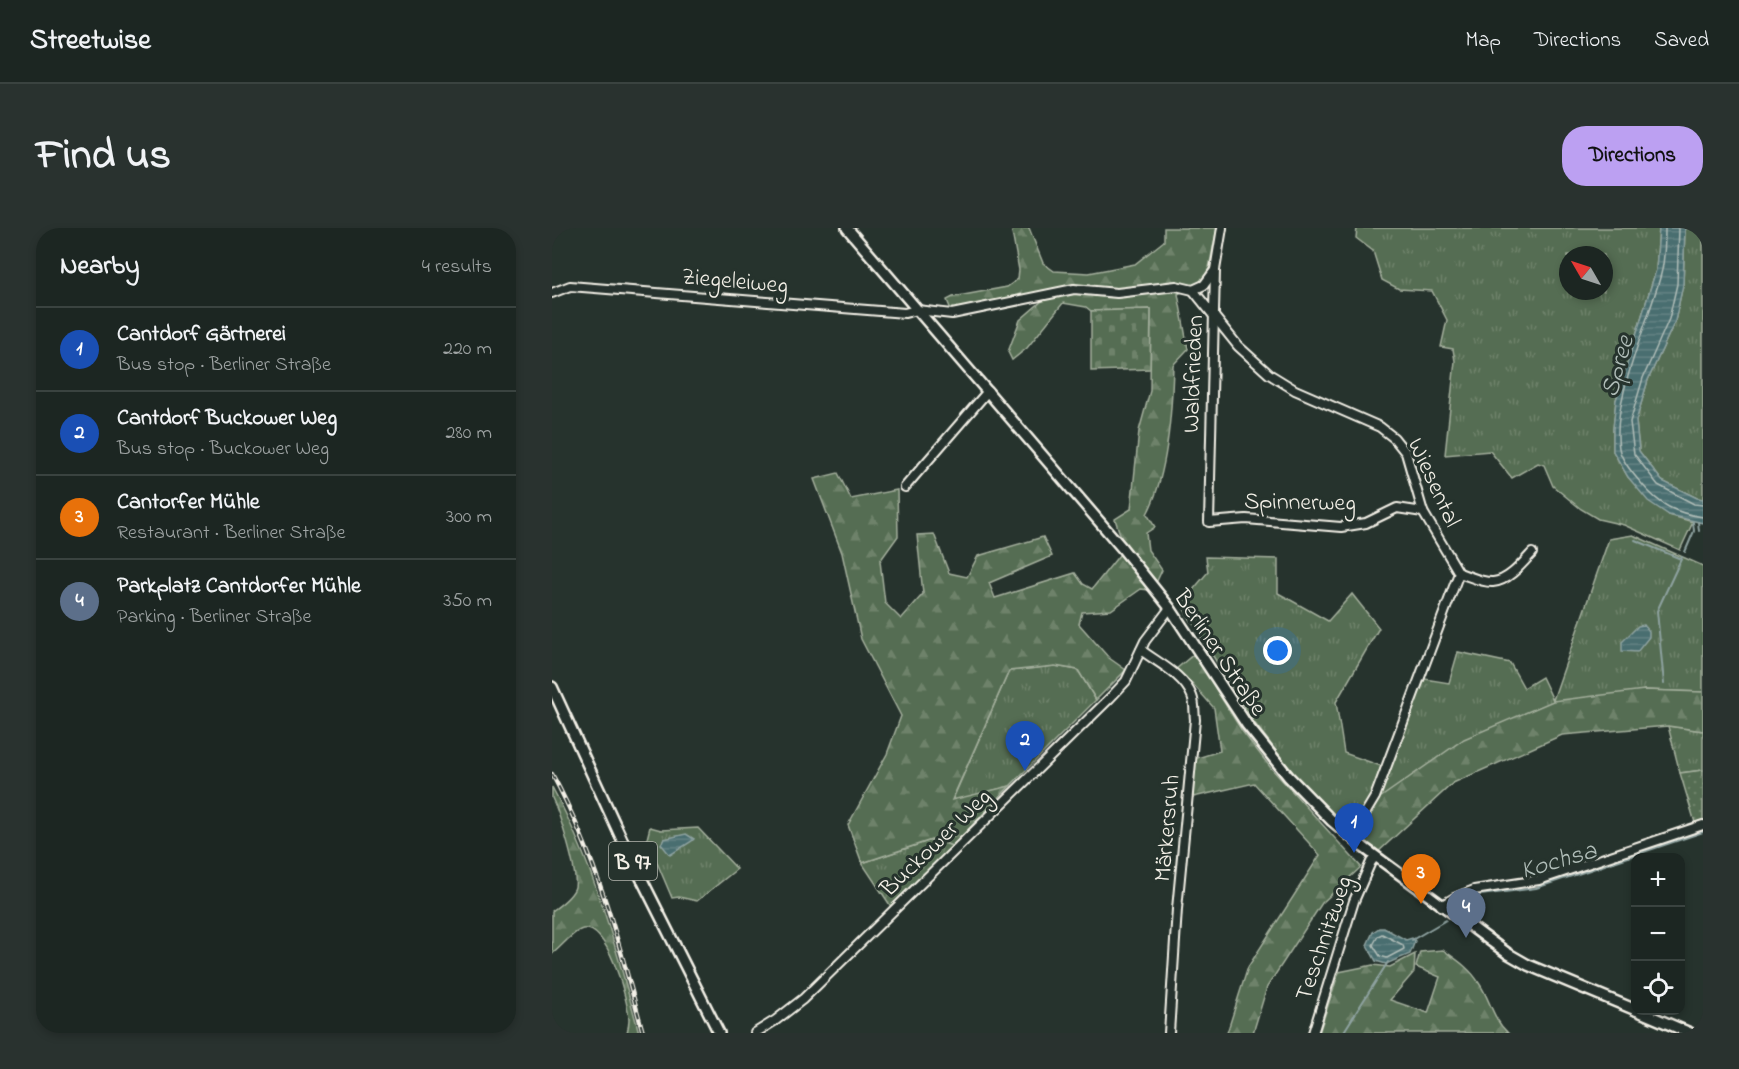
<!DOCTYPE html>
<meta charset="utf-8">
<style>
body{margin:0;font-family:"Indie Flower",sans-serif;background:#29322f;color:#f1f3f6}
.controls{position:absolute;right:18px;bottom:18px;display:grid;overflow:hidden;border-radius:12px;box-shadow:0 3px 9px #0003}
.controls button{width:54px;height:54px;display:grid;place-items:center;padding:0;border:0;border-bottom:2px solid #3a4340;background:#1c2622;color:#f1f3f6;font:30px sans-serif}
.compass{position:absolute;left:1007px;top:18px;width:54px;height:54px;border-radius:50%;background:#1c2622;box-shadow:0 3px 9px #0003;rotate:309deg}
.you{position:absolute;left:726px;top:423px;width:21px;height:21px;margin:-15px;border:4px solid #fff;border-radius:50%;background:#1a73e8;box-shadow:0 0 0 9px #1a73e833}
.badge{display:grid;place-items:center;width:39px;height:39px;border-radius:50%;background:#bca0f2;color:#fff;font-size:20px;font-weight:700}
.pin{position:absolute;translate:-50% -50px;filter:drop-shadow(0 2px 3px #0008)}
.pin::after{content:'';position:absolute;top:32px;width:21px;height:18px;background:inherit;clip-path:polygon(0 0,100% 0,50% 100%)}
.list{margin:0;padding:0;list-style:none}
h2{display:flex;justify-content:space-between;align-items:center;height:78px;margin:0;padding:0 24px;font-size:26px}
h2 small{font-size:20px;font-weight:400;color:#a0a5a5}
.list li{display:grid;grid-template-columns:39px 1fr auto;gap:18px;align-items:center;box-sizing:border-box;height:84px;padding:0 24px;border-top:2px solid #3a4340}
.list b{display:block;font-size:22px;white-space:nowrap}
.list p{margin:0;font-size:20px;white-space:nowrap;color:#a0a5a5}
.list em{font-size:20px;font-style:normal;color:#a0a5a5}
.icon{flex:none;width:33px;height:33px;fill:none;stroke:currentColor;stroke-width:2;stroke-linecap:round;stroke-linejoin:round}
.map{position:relative;flex:none;width:1151px;height:805px;overflow:hidden;border-radius:24px}
header{display:flex;align-items:center;gap:36px;box-sizing:border-box;height:84px;padding:0 30px;background:#1c2622;border-bottom:2px solid #3a4340}
header strong{font-size:28px}
nav{display:flex;gap:33px;margin-inline-start:auto;font-size:21px}
.intro{display:flex;align-items:center;justify-content:space-between;box-sizing:border-box;height:144px;padding:0 36px}
h1{margin:0;font-size:42px}
.button{padding:15px 27px;border-radius:24px;background:#bca0f2;color:#111;font-size:21px;font-weight:700}
main{display:flex;gap:36px;padding:0 36px}
aside{flex:1;background:#1c2622;border-radius:24px;box-shadow:0 3px 9px #0003}
.map>svg:first-child{display:block}
.grass{fill:url(#grass-tufts);stroke:#a4af9d;stroke-width:1.5;fill-rule:evenodd}
.forest{fill:url(#forest-firs);stroke:#a4af9d;stroke-width:1.5}
.cemetery{fill:url(#cemetery-stones);stroke:#a4af9d;stroke-width:1.5}
.park{fill:url(#park-dots);stroke:#a4af9d;stroke-width:1.5}
.water{fill:url(#water-rules);stroke:#8ea2a0;stroke-width:1.5}
.lines{fill:none;stroke-linecap:round;stroke-linejoin:round}
.shore{stroke:#b0bdb8;stroke-width:1.5}
.stream{stroke:#8ea2a0;stroke-width:2}
.minor-casing{stroke:#f4f1e8;stroke-width:12}
.major-casing{stroke:#f4f1e8;stroke-width:14}
.minor{stroke:#26332d;stroke-width:8}
.major{stroke:#26332d;stroke-width:9}
.rail-casing{stroke:#f4f1e8;stroke-width:4.5}
.rail{stroke:#26332d;stroke-width:2;stroke-dasharray:7;stroke-linecap:butt}
.labels{text-anchor:middle;stroke-width:6;stroke-linejoin:round;paint-order:stroke}
.shield{fill:#26332d;stroke:#b6b8b0;stroke-width:1.5}
.shield-label{font-size:22px;font-weight:bold;fill:#f4f1e8}
.street-label{font-size:24px;fill:#f4f1e8;stroke:#26332d}
.water-label{font-size:26px;font-style:italic;fill:#b0bdb8;stroke:#26332d}
</style>
<header>
<strong>Streetwise</strong>
<nav><a>Map</a><a>Directions</a><a>Saved</a></nav>
</header>
<div class="intro"><h1>Find us</h1><a class="button">Directions</a></div>
<main>
<aside>
<h2>Nearby<small>4 results</small></h2>
<ul class="list">
<li><span class="badge" style="background:#1a4fb4">1</span><div><b>Cantdorf Gärtnerei</b><p>Bus stop · Berliner Straße</p></div><em>220 m</em></li>
<li><span class="badge" style="background:#1a4fb4">2</span><div><b>Cantdorf Buckower Weg</b><p>Bus stop · Buckower Weg</p></div><em>280 m</em></li>
<li><span class="badge" style="background:#e8710a">3</span><div><b>Cantorfer Mühle</b><p>Restaurant · Berliner Straße</p></div><em>300 m</em></li>
<li><span class="badge" style="background:#5c6f8a">4</span><div><b>Parkplatz Cantdorfer Mühle</b><p>Parking · Berliner Straße</p></div><em>350 m</em></li>
</ul>
</aside>
<div class="map">
<svg width="1151" height="805" viewBox="0 0 1151 805">
<defs>
<pattern id="grass-tufts" width="24" height="20" patternUnits="userSpaceOnUse" patternTransform="scale(1.5)"><rect width="24" height="20" fill="#556d52"/><path d="M3 7l-1-3M5 7V3M7 7l1-3M15 17l-1-3M17 17v-4M19 17l1-3" fill="none" stroke="#6e826b"/></pattern>
<pattern id="forest-firs" width="22" height="20" patternUnits="userSpaceOnUse" patternTransform="scale(1.5)"><rect width="22" height="20" fill="#556d52"/><path d="M5 1l3.5 6h-7zM16 11l3.5 6h-7z" fill="#6e826b"/></pattern>
<pattern id="cemetery-stones" width="16" height="16" patternUnits="userSpaceOnUse" patternTransform="scale(1.5)"><rect width="16" height="16" fill="#556d52"/><path d="M2 7V4a2 2 0 0 1 4 0v3zM10 15v-3a2 2 0 0 1 4 0v3z" fill="#6e826b"/></pattern>
<pattern id="park-dots" width="8" height="8" patternUnits="userSpaceOnUse" patternTransform="scale(1.5)"><rect width="8" height="8" fill="#556d52"/><path d="M2 2h.1M6 6h.1" fill="none" stroke="#6e826b" stroke-width="1.8" stroke-linecap="round"/></pattern>
<pattern id="water-rules" width="6" height="5" patternUnits="userSpaceOnUse" patternTransform="scale(1.5)"><rect width="6" height="5" fill="#4a6e70"/><path d="M0 2.5h6" fill="none" stroke="#658384"/></pattern>
</defs>
<rect width="100%" height="100%" fill="#26332d"/>
<filter id="ink" filterUnits="userSpaceOnUse"><feTurbulence type="fractalNoise" baseFrequency=".0167" numOctaves="2"/><feDisplacementMap in="SourceGraphic" scale="12" xChannelSelector="R" yChannelSelector="G"/><feConvolveMatrix kernelMatrix="1 2 1 2 8 2 1 2 1" color-interpolation-filters="sRGB"/></filter>
<g filter="url(#ink)">
<!-- grass -->
<g class="grass">
<path d="M805,0h302l-3,42 -40,130 -3,29v22l15,26 41,38 24,7 -13,28 -56,-25 -26,-6 -17,-10 -28,-23 -9,-21 -6,-2 -26,15 -22,-27 -45,4 10,-94 -2,-12 -12,-2 6,-27 -15,-29 -33,-2 -17,-9 -9,-29 -17,-13zM1016,27h36v36h-36z"/>
<path d="M1133,0h18v271l-6,-1 -35,-17 -23,-30 -3,-30 12,-41 27,-59 8,-36z"/>
<path d="M1081,307l70,31v126l-59,-2 -267,110 42,-122 30,5 9,-31 52,11 14,25 18,-11 11,23 56,-161z"/>
<path d="M654,329l72,2v34l50,28 24,-27 27,34 -43,74 8,51 37,13 -13,37 -24,21 -39,-36 -52,-67 -72,-117 27,-32z"/>
<path d="M503,438l23,4 18,30 -86,86 -58,15 57,-130z"/>
<path d="M1116,498l35,5v39l-23,3z"/>
<path d="M98,599l11,3 37,-2 39,41 -40,32 -18,-4 -7,1 -25,-59z"/>
<path d="M383,611l17,7 -60,62 -30,-45z"/>
</g>
<!-- forest -->
<g class="forest">
<path d="M462,0h15l14,35 11,8 35,2 46,-9 29,-23v-13h53l-8,40 -7,13 -24,13 10,55 -15,16c-1,45 -5,110 -26,149l8,13 -9,6 2,17 14,20 -6,13 -32,-37 -9,-27 16,-10 8,-78 11,-40 1,-82 -60,2 -5,-4 -23,-4 -36,45 -15,12 -4,-8 12,-32 23,-20 -27,-2 -65,12 -4,-10 6,-3 54,-10 11,-8 1,-9 -7,-38z"/>
<path d="M286,245l13,26 46,-9 1,46 -18,25 5,42 16,16 22,-25 -6,-59 17,-1 15,39 18,4 11,-21 65,-19 9,19 -63,27 6,15 80,-25 8,11 9,5 28,-35 29,36 -8,-1 -30,21 -29,2 -3,12 30,34 17,12 -30,30 -18,-30 -23,-4 -46,5 -57,129 58,-14 -58,60 -18,-7 -72,24 -14,-38 39,-71 14,-38 -40,-77 -19,-86 -28,-74z"/>
<path d="M642,426l48,77 29,37 90,99 -39,36 -55,84 -14,46h-26l21,-66 72,-112 -66,-72 -61,14 -2,-7 3,-31 26,-8 -6,-43 -22,-25 -17,-13z"/>
<path d="M1092,462l59,2v39l-35,-5 -106,9 -109,48 -75,69 -18,-15 17,-37 87,-61 89,-38z"/>
<path d="M0,559c41,75 65,163 87,246h-12c1,-4 2,-9 2,-14 -1,-18 -22,-101 -49,-89 -8,3 -21,19 -28,24v-43c7,-5 21,-15 23,-24 3,-15 -16,-75 -23,-89z"/>
<path d="M891,722c14,10 27,18 36,33 11,16 14,37 29,50h-189l20,-61 34,-7 17,2 25,-13 -1,18 -24,28 38,13 12,-36 -24,-10 4,-15z"/>
</g>
<!-- cemetery -->
<path class="cemetery" d="M599,81l-1,60 -59,2v-60z"/>
<!-- park -->
<path class="park" d="M1151,542v53l-7,3 -16,-53z"/>
<!-- water -->
<g class="water">
<path d="M1107,0h26l-2,57 -8,36 -27,59 -12,41 3,30 23,30 35,17 6,1v24l-34,-8 -21,-14 -20,-24 -15,-26v-22l3,-29 40,-130z"/>
<path d="M1092,397l5,6v6l-12,15 -15,-1v-9l16,-16z"/>
<path d="M134,606l8,5 -2,2 -22,14 -9,-11 3,-5z"/>
<path d="M827,700h5l22,12 6,-2 3,3 -5,13 -24,10 -10,-3 -9,-16 6,-13z"/>
</g>
<g class="lines">
<!-- shore -->
<g class="shore">
<path d="M1113,0c0,14 0,32 -4,46 -12,47 -50,127 -42,174 2,12 14,26 22,35 18,22 34,30 62,34"/>
<path d="M1127,0l-2,56 -8,35 -26,59 -13,44 4,32 24,31 36,19 9,1"/>
<path d="M830,706l21,11 1,4 -17,9 -7,-2 -7,-11 5,-9z"/>
</g>
<!-- stream -->
<g class="stream">
<path d="M1146,294l1,9"/>
<path d="M1083,312l46,19"/>
<path d="M1133,324l9,-21 -1,-9"/>
<path d="M1112,456l-7,-73 25,-54"/>
<path d="M905,678l15,-10 64,-8 167,-56"/>
<path d="M860,712l34,-20"/>
<path d="M791,805l45,-71"/>
</g>
<!-- minor casing -->
<g class="minor-casing">
<g id="minor">
<path d="M670,0l-7,42 -6,252 37,-3 95,8 25,-4 31,-15 26,4"/>
<path d="M641,62l45,56 31,28 26,16 85,37 14,11 12,15 17,59 36,61"/>
<path d="M0,65l18,-7 335,27 12,-3 35,4 122,-25 43,4 59,-7 17,4 11,-5 11,-15"/>
<path d="M353,259l83,-96"/>
<path d="M907,345c10,3 24,10 34,9 15,-1 29,-18 39,-29"/>
<path d="M589,422c17,13 43,25 51,46 3,7 2,16 3,24l-18,189 -8,124"/>
<path d="M792,603l21,-18"/>
<path d="M803,613l11,-29 9,-15 84,-224"/>
<path d="M889,678l13,-8 20,-8 65,-10 164,-55"/>
<path d="M203,805l21,-13 27,-21 307,-301 16,-17 19,-40 25,-33"/>
<path d="M761,805l41,-132 17,-39 4,-5"/>
</g>
</g>
<!-- major casing -->
<g class="major-casing">
<g id="major">
<path d="M295,0l275,320 48,60 77,117 41,51 44,45 31,26 144,106 21,12 108,45"/>
<path d="M0,459l72,157 95,189"/>
<path d="M1084,782l54,23"/>
</g>
</g>
<!-- minor -->
<use href="#minor" class="minor"/>
<!-- major -->
<use href="#major" class="major"/>
<!-- rail casing -->
<g class="rail-casing">
<path id="rail" d="M0,546c44,81 68,171 91,259"/>
</g>
<!-- rail -->
<use href="#rail" class="rail"/>
</g>
</g>
<g class="labels">
<!-- shield labels -->
<rect class="shield" x="57" y="614" width="48" height="38" rx="4.5"/>
<g class="shield-label">
<text x="81" y="641">B 97</text>
</g>
<!-- street labels -->
<g class="street-label">
<text transform="translate(183 52) rotate(5)" y="8">Ziegeleiweg</text>
<text transform="translate(640 146) rotate(-88)" y="8">Waldfrieden</text>
<text transform="translate(883 254) rotate(65)" y="8">Wiesental</text>
<text transform="translate(748 273) rotate(1)" y="8">Spinnerweg</text>
<text transform="translate(669 424) rotate(56)" y="8">Berliner Straße</text>
<text transform="translate(614 600) rotate(-85)" y="8">Märkersruh</text>
<text transform="translate(383 614) rotate(-44)" y="8">Buckower Weg</text>
<text transform="translate(771 710) rotate(-71)" y="8">Teschnitzweg</text>
</g>
<!-- water labels -->
<g class="water-label">
<text transform="translate(1064 138) rotate(-74)" y="9">Spree</text>
<text transform="translate(1006 631) rotate(-16)" y="9">Kochsa</text>
</g>
</g>
</svg>
<div class="controls">
<button>+</button>
<button>−</button>
<button><svg class="icon" aria-label="locate" viewBox="0 0 24 24"><circle cx="12" cy="12" r="6"/><path d="M12 2v4M12 18v4M2 12h4M18 12h4"/></svg></button>
</div>
<svg class="compass" viewBox="-18 -18 36 36"><path d="M0-13l5 13h-10z" fill="#e53935"/><path d="M0 13l5-13h-10z" fill="#a0a5a5"/></svg>
<div class="you"></div>
<div class="pin badge" style="left:802px;top:625px;background:#1a4fb4">1</div>
<div class="pin badge" style="left:473px;top:543px;background:#1a4fb4">2</div>
<div class="pin badge" style="left:869px;top:676px;background:#e8710a">3</div>
<div class="pin badge" style="left:914px;top:710px;background:#5c6f8a">4</div>
</div>
</main>
